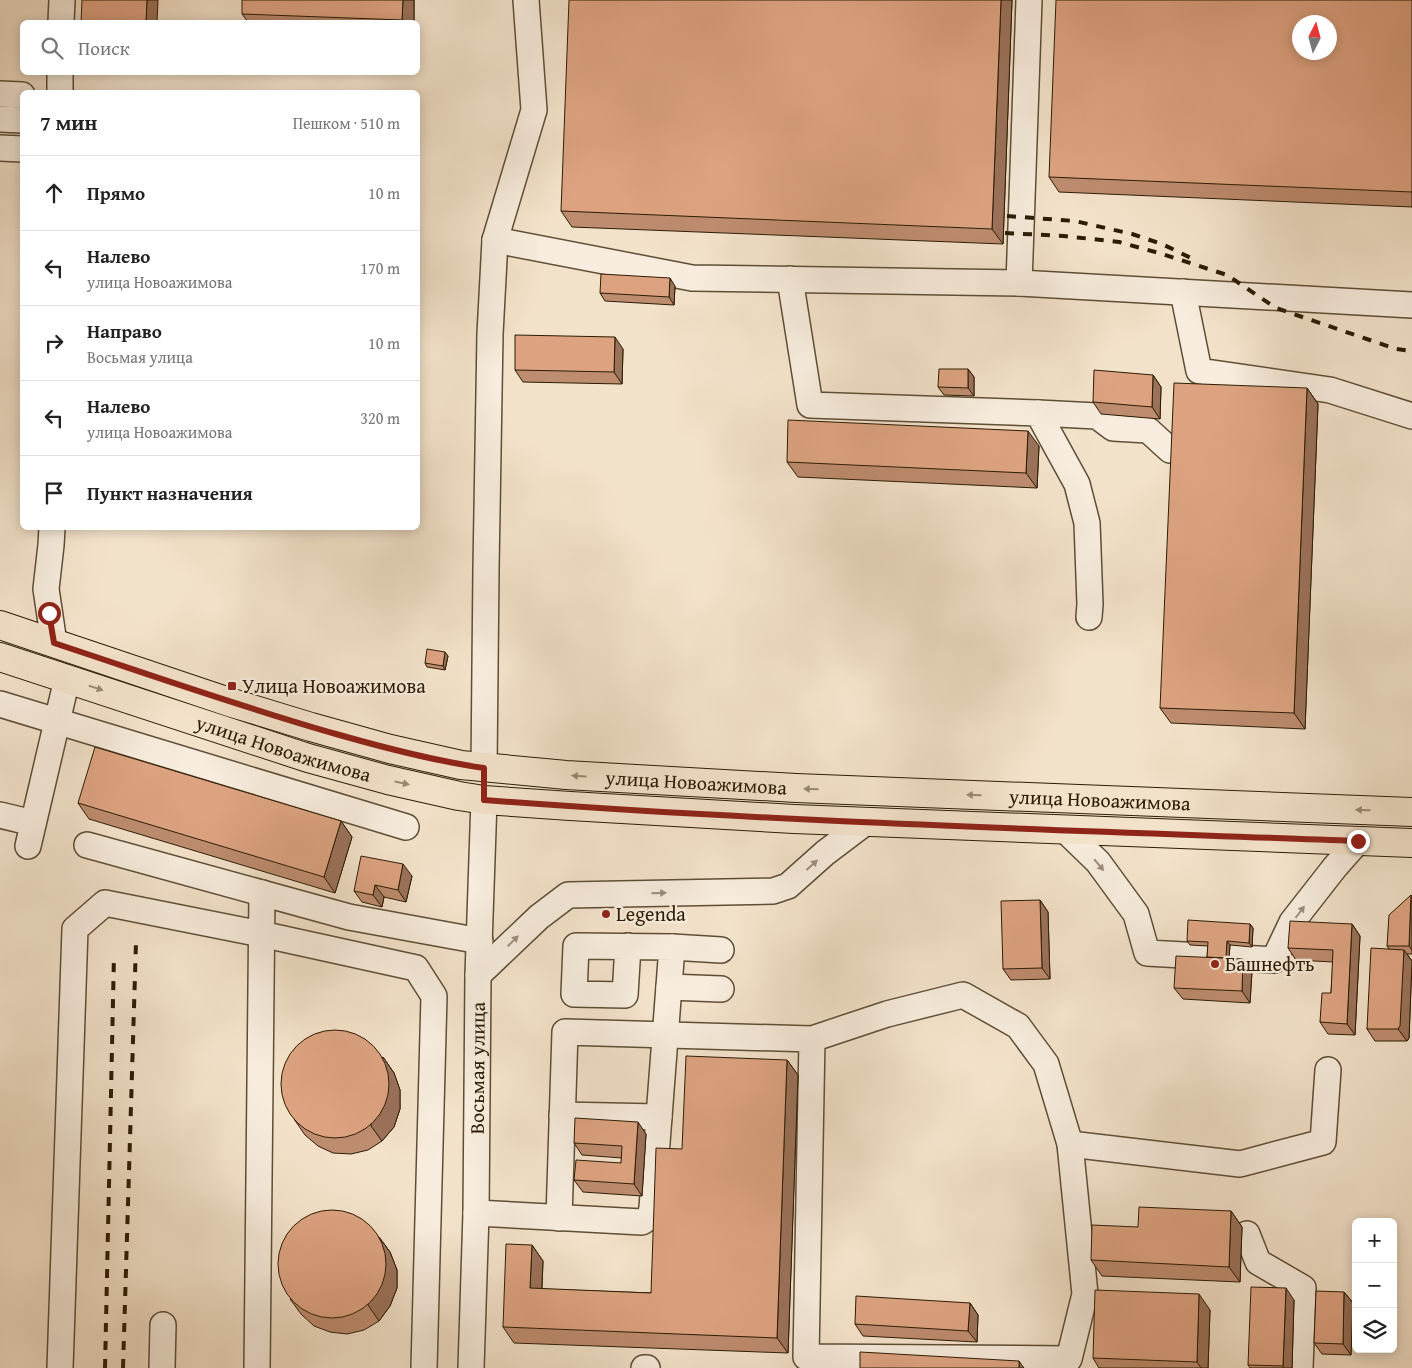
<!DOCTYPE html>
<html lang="ru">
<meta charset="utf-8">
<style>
body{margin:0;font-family:"Gentium Book Plus",serif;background:#f6f6f6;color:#222}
.controls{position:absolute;right:15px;bottom:15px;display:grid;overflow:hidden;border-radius:8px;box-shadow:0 2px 12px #0003}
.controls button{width:45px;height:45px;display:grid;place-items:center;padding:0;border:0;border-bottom:1px solid #e0e0e0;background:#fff;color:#222;font:25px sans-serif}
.compass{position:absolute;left:1292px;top:15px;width:45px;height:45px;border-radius:50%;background:#fff;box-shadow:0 2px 12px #0003;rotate:6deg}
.stop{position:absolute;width:15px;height:15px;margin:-11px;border:4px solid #8f2418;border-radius:50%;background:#fff}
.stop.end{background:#8f2418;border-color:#fff;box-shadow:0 1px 5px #0008}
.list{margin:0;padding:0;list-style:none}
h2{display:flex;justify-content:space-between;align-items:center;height:65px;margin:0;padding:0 20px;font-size:21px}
h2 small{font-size:16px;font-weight:400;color:#767676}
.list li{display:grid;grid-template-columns:32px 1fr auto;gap:15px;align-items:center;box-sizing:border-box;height:75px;padding:0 20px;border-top:1px solid #e0e0e0}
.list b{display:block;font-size:19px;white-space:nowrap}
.list p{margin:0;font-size:16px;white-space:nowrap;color:#767676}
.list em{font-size:16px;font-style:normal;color:#767676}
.icon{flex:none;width:28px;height:28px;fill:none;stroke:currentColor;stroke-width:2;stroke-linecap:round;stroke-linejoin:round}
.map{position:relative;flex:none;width:1412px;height:1368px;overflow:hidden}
.search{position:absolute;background:#fff;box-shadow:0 2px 12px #0003;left:20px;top:20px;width:400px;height:55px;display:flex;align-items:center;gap:12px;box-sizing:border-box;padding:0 18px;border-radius:8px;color:#767676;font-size:19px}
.panel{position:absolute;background:#fff;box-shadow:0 2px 12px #0003;left:20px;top:90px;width:400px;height:440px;border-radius:8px}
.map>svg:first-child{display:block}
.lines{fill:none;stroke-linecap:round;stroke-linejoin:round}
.minor-casing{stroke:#5e4e36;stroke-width:28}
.major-casing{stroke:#2c1c04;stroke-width:30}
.minor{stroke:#f7ecdd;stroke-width:25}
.major{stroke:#f3e2ca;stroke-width:28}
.rail{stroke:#2c1c04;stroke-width:4;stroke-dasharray:9 9;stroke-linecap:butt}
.wall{fill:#be8c6f;stroke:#2c1c04}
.shaded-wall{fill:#9b725a;stroke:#2c1c04}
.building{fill:#dda381;stroke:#2c1c04;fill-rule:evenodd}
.oneway{fill:#998971}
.oneway2{fill:#9c8e7b}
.route{stroke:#8f2418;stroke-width:6}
.poi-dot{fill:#8f2418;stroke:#f7ecdd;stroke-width:2}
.labels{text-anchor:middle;stroke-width:4.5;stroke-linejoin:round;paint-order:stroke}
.poi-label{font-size:20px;fill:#2c1c04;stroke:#f7ecdd;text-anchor:start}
.street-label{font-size:20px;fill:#2c1c04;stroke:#f7ecdd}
</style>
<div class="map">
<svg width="1412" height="1368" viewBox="0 0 1412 1368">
<rect width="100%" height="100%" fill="#f3e2ca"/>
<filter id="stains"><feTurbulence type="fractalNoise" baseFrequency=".004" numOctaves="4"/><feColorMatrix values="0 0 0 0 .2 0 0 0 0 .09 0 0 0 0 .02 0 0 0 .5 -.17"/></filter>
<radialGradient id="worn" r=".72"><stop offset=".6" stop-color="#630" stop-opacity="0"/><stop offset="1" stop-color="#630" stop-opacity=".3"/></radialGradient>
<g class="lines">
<!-- minor casing -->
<g class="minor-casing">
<g id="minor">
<path d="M61,22l1,-22"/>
<path d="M60,92v-20"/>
<path d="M0,94l22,1"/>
<path d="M0,119l22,1"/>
<path d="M0,148l22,1"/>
<path d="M495,240l197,38 327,5 393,22"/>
<path d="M790,279l20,126 228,8 39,71 10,39 3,81 -1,13"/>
<path d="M1019,283l10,-283"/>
<path d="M1183,292l16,79 131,19 82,26"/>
<path d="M1038,413l59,3 16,12 35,2 22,20"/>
<path d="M52,528l-1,17 -5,44 8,54"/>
<path d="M0,704l406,123"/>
<path d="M484,768l2,-199 4,-235 5,-94 39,-130 -8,-110"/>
<path d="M0,815l33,8"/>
<path d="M1065,830l33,32 38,52 11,39 127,7 18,-38 43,-55 23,-26"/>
<path d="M87,845l262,72 131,24"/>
<path d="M28,846l39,-167"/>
<path d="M672,947l49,3"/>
<path d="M478,975l61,-58 29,-22 205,-4 15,-5 37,-33 41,-31"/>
<path d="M669,987l52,2"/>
<path d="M562,1115l97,2"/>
<path d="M1070,1144l170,20 83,-22 5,-72"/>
<path d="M476,1213l166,9 8,-5 2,-9 20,-261 -96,-1 -2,48 51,1 3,-49"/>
<path d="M559,1218l6,-186 247,7 -6,318 263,2 16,-65 -15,-150 -24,-80 -28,-38 -55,-31 -76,19 -75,25"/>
<path d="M1247,1234l11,28 45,26 -3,80"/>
<path d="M60,1368l15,-439 30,-26 156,31 155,34 18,28 -10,372"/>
<path d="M162,1368l1,-43"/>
<path d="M257,1368l5,-475"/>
<path id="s1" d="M471,1368l5,-155 2,-238 6,-175"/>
<path d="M644,1368h3"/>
</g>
</g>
<!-- major casing -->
<g class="major-casing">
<g id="major">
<path id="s2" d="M0,625l229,77 82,25 79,22 71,16 105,10 230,13 616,24"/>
<path id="s3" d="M0,657l308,101 80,22 71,16 25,4 86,6 224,13 618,24"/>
</g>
</g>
<!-- minor -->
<use href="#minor" class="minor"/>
<!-- major -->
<use href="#major" class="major"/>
<!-- rail -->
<g class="rail">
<path d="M1007,216l68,5 57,13 30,10 29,14"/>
<path d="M1005,233l59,3 55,6 40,11 68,22 49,33 120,41 16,2"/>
<path d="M105,1368l9,-413"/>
<path d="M123,1368l13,-426"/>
</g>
</g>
<!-- wall -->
<g class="wall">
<path d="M414,0v22h-166l-6,-8z"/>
<path d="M1012,0l-9,244 -431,-17 -11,-16z"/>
<path d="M1412,0v207l-353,-15 -10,-15z"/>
<path d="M675,286l-1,19 -69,-4 -5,-8z"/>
<path d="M623,349l-1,35 -99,-2 -8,-12z"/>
<path d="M968,369l6,8v19l-30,-1 -6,-8z"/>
<path d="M1153,375l8,12 -1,32 -59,-5 -8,-12z"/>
<path d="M1307,388l11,16 -13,325 -134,-6 -11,-15z"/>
<path d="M1039,446l-2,42 -239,-11 -11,-15z"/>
<path d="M448,656l-3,14 -18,-3 -2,-4z"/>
<path d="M78,803l263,18 11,16 -17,56 -246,-74z"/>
<path d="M412,876l-6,26 -22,-5 -2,10 -20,-5 -8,-11z"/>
<path d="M1411,895l1,2v57h-5l5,7 -3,77 -2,3h-32l-8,-12 22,-80 -2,-3z"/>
<path d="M1040,900l8,12 2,67 -39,1 -8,-11z"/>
<path d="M1250,924l3,4 -1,19 -22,-2 -1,13 23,13 -2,32 -67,-4 -9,-11 33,-31 1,-11 -18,-1 -3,-4z"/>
<path d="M1352,924l8,12 -5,99 -27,-1 -8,-12 11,-29 2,-31 -37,-2 -8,-12z"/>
<path d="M383,1057l11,16 6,17v19l-6,18 -12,14 -14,9 -17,4 -18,-1 -15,-7 -13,-11 -11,-16z"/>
<path d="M787,1060l11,15 -10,278 -274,-10 -11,-16 29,-82 11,16 -1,28 109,4 31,-144z"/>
<path d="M646,1134l-4,62 -59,-4 -9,-12 47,-17 1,-5 -40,-3 -8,-12z"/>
<path d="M1231,1211l11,16 -2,55 -138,-6 -11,-16 47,-33z"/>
<path d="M379,1237l11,15 7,18v18l-7,18 -11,15 -15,9 -17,4 -17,-2 -16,-6 -13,-12 -11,-15z"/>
<path d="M1344,1292l9,11 -2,52 -29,-1 -8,-11z"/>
<path d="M1294,1300l-2,68h-42l-2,-3z"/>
<path d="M970,1303l8,12 -1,27 -114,-6 -8,-12z"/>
<path d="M1210,1310l-2,58h-109l-6,-10z"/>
</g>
<!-- shaded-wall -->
<g class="shaded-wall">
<path d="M147,0h11l-1,22h-11z"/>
<path d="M403,0h11v22h-10l-2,-2z"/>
<path d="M1001,0h11l-9,244 -11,-15z"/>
<path d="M670,278l5,8 -1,19 -5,-8z"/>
<path d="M615,337l8,12 -1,35 -8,-12z"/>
<path d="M968,369l6,8v19l-6,-8z"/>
<path d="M1153,375l8,12 -1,32 -8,-12z"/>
<path d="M1307,388l11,16 -13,325 -11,-16z"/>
<path d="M1028,431l11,15 -2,42 -11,-15z"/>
<path d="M445,652l3,4 -3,14 -2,-4z"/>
<path d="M341,821l11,16 -17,56 -11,-16z"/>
<path d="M403,864l9,12 -6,26 -8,-12z"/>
<path d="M375,885l9,12 -2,10 -9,-12z"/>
<path d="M1411,895l1,2v53l-3,-4z"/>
<path d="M1040,900l8,12 2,67 -8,-11z"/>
<path d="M1250,924l3,4 -1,19 -3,-4z"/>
<path d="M1352,924l8,12 -5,99 -8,-11z"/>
<path d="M1227,941l3,4 -2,25 -3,-4z"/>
<path d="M1404,950l8,11 -3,77 -2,3 -9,-12z"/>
<path d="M1243,959l9,12 -2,32 -8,-12z"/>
<path d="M383,1057l11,16 6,17v19l-6,18 -12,14 -11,-15z"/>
<path d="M787,1060l11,15 -10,278 -11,-15z"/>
<path d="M638,1122l8,12 -4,62 -8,-12z"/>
<path d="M1231,1211l11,16 -2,55 -11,-15z"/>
<path d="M379,1237l11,15 7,18v18l-7,18 -11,15 -11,-16z"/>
<path d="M532,1245l11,16 -2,43 -11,-16z"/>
<path d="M1286,1288l8,12 -2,68h-8l-1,-2z"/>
<path d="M1344,1292l9,11 -2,52 -8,-11z"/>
<path d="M1199,1294l11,16 -2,58h-7l-4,-6z"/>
<path d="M970,1303l8,12 -1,27 -9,-11z"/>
<path d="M1019,1361l5,7h-5z"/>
</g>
<!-- building -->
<g class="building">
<path d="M82,0h65l-1,22h-65z"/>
<path d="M242,0h161l-1,20 -160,-6z"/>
<path d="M569,0h432l-9,229 -431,-18z"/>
<path d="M1056,0h356v192l-363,-15zM1300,22h30v30h-30z"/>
<path d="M601,274l69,4 -1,19 -69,-4z"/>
<path d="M515,335l100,2 -1,35 -99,-2z"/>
<path d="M939,369h29v19l-30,-1z"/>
<path d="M1094,370l59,5 -1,32 -59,-5z"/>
<path d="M1174,383l133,5 -13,325 -134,-5z"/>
<path d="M788,420l240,11 -2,42 -239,-11z"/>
<path d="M427,649l18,3 -2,14 -18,-3z"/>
<path d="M95,747l246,74 -17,56 -246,-74z"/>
<path d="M361,856l42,8 -5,26 -23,-5 -2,10 -19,-4z"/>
<path d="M1411,895l-2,51h-22l2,-31z"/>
<path d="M1040,900l2,68 -39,1 -2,-68z"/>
<path d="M1188,920l62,4 -1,19 -22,-2 -1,17 -19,-1 1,-15 -21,-1z"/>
<path d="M1290,921l62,3 -5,100 -27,-2 2,-29h9l2,-43 -45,-2z"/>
<path d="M1371,948l33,2 -4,76 -2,3h-31z"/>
<path d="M1176,956l67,3 -1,32 -68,-3z"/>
<circle cx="335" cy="1084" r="54"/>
<path d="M686,1056l101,4 -10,278 -274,-11 3,-83 26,1 -2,43 121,5 5,-145 26,1z"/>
<path d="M575,1118l63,4 -4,62 -60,-4 2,-20 45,3 1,-17 -48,-3z"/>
<path d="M1139,1207l92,4 -2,56 -138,-7 1,-35 46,2z"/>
<circle cx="332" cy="1264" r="54"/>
<path d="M1251,1287l35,1 -3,78 -35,-1z"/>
<path d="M1095,1290l104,4 -2,68 -104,-4z"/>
<path d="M1316,1291l28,1 -1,52 -29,-1z"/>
<path d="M856,1296l114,7 -2,28 -113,-7z"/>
<path d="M860,1352l159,9v7h-159z"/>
</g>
<!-- one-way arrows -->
<defs><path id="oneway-solid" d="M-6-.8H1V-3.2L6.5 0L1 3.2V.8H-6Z" transform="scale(1.25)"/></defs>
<g class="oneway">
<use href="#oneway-solid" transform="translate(96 688) rotate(18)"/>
<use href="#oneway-solid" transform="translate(579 776) rotate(-177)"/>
<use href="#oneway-solid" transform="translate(402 783) rotate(12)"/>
<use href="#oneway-solid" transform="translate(811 789) rotate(-178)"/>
<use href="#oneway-solid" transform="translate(974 795) rotate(-178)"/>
<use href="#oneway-solid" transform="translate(1363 810) rotate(-178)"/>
</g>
<g class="oneway2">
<use href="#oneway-solid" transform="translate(812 865) rotate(-42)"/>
<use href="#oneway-solid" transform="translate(1099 865) rotate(50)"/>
<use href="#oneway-solid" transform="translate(659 893) rotate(-1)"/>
<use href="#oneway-solid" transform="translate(1300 912) rotate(-53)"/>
<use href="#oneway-solid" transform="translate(513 941) rotate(-44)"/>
</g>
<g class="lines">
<!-- route -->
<path class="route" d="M49,613l5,30c94,31 187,64 282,91 49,14 98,27 148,34v32c290,22 582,30 874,41"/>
</g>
<!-- markers -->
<g class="poi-dot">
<rect x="227" y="681" width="10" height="10" rx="2.5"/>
<circle cx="606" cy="914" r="5"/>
<circle cx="1215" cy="964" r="5"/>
</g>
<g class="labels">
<!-- poi labels -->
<g class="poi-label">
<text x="242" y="693">Улица Новоажимова</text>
<text x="616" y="921">Legenda</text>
<text x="1225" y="971">Башнефть</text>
</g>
<!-- street labels -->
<g class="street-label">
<text dy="7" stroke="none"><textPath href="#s3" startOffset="298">улица Новоажимова</textPath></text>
<text dy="7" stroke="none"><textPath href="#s2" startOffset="718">улица Новоажимова</textPath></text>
<text dy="7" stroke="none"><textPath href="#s2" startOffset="1122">улица Новоажимова</textPath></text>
<text dy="7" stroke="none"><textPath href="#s1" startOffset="300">Восьмая улица</textPath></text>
</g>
</g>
<rect width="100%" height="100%" filter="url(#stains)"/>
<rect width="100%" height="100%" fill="url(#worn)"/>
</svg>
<div class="controls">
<button>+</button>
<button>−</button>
<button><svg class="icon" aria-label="layers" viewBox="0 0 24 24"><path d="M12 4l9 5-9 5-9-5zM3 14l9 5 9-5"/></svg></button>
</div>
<svg class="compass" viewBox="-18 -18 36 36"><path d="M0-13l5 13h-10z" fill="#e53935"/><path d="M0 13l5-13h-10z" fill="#767676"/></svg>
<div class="stop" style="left:49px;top:613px"></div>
<div class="stop end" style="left:1358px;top:841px"></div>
<div class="search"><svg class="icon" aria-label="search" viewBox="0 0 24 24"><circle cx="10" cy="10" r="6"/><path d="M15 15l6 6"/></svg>Поиск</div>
<section class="panel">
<h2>7 мин<small>Пешком · 510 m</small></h2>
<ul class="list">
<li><svg class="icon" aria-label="ahead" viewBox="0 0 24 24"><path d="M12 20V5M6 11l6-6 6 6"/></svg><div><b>Прямо</b></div><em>10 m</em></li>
<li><svg class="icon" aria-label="left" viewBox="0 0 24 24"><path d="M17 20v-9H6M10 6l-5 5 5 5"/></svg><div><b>Налево</b><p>улица Новоажимова</p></div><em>170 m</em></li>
<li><svg class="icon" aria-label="right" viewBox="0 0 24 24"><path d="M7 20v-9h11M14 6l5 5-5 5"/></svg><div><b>Направо</b><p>Восьмая улица</p></div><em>10 m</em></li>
<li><svg class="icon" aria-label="left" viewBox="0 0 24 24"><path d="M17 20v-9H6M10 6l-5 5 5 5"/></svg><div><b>Налево</b><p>улица Новоажимова</p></div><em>320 m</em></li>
<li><svg class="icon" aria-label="arrive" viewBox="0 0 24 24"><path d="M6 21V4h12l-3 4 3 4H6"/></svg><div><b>Пункт назначения</b></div></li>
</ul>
</section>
</div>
